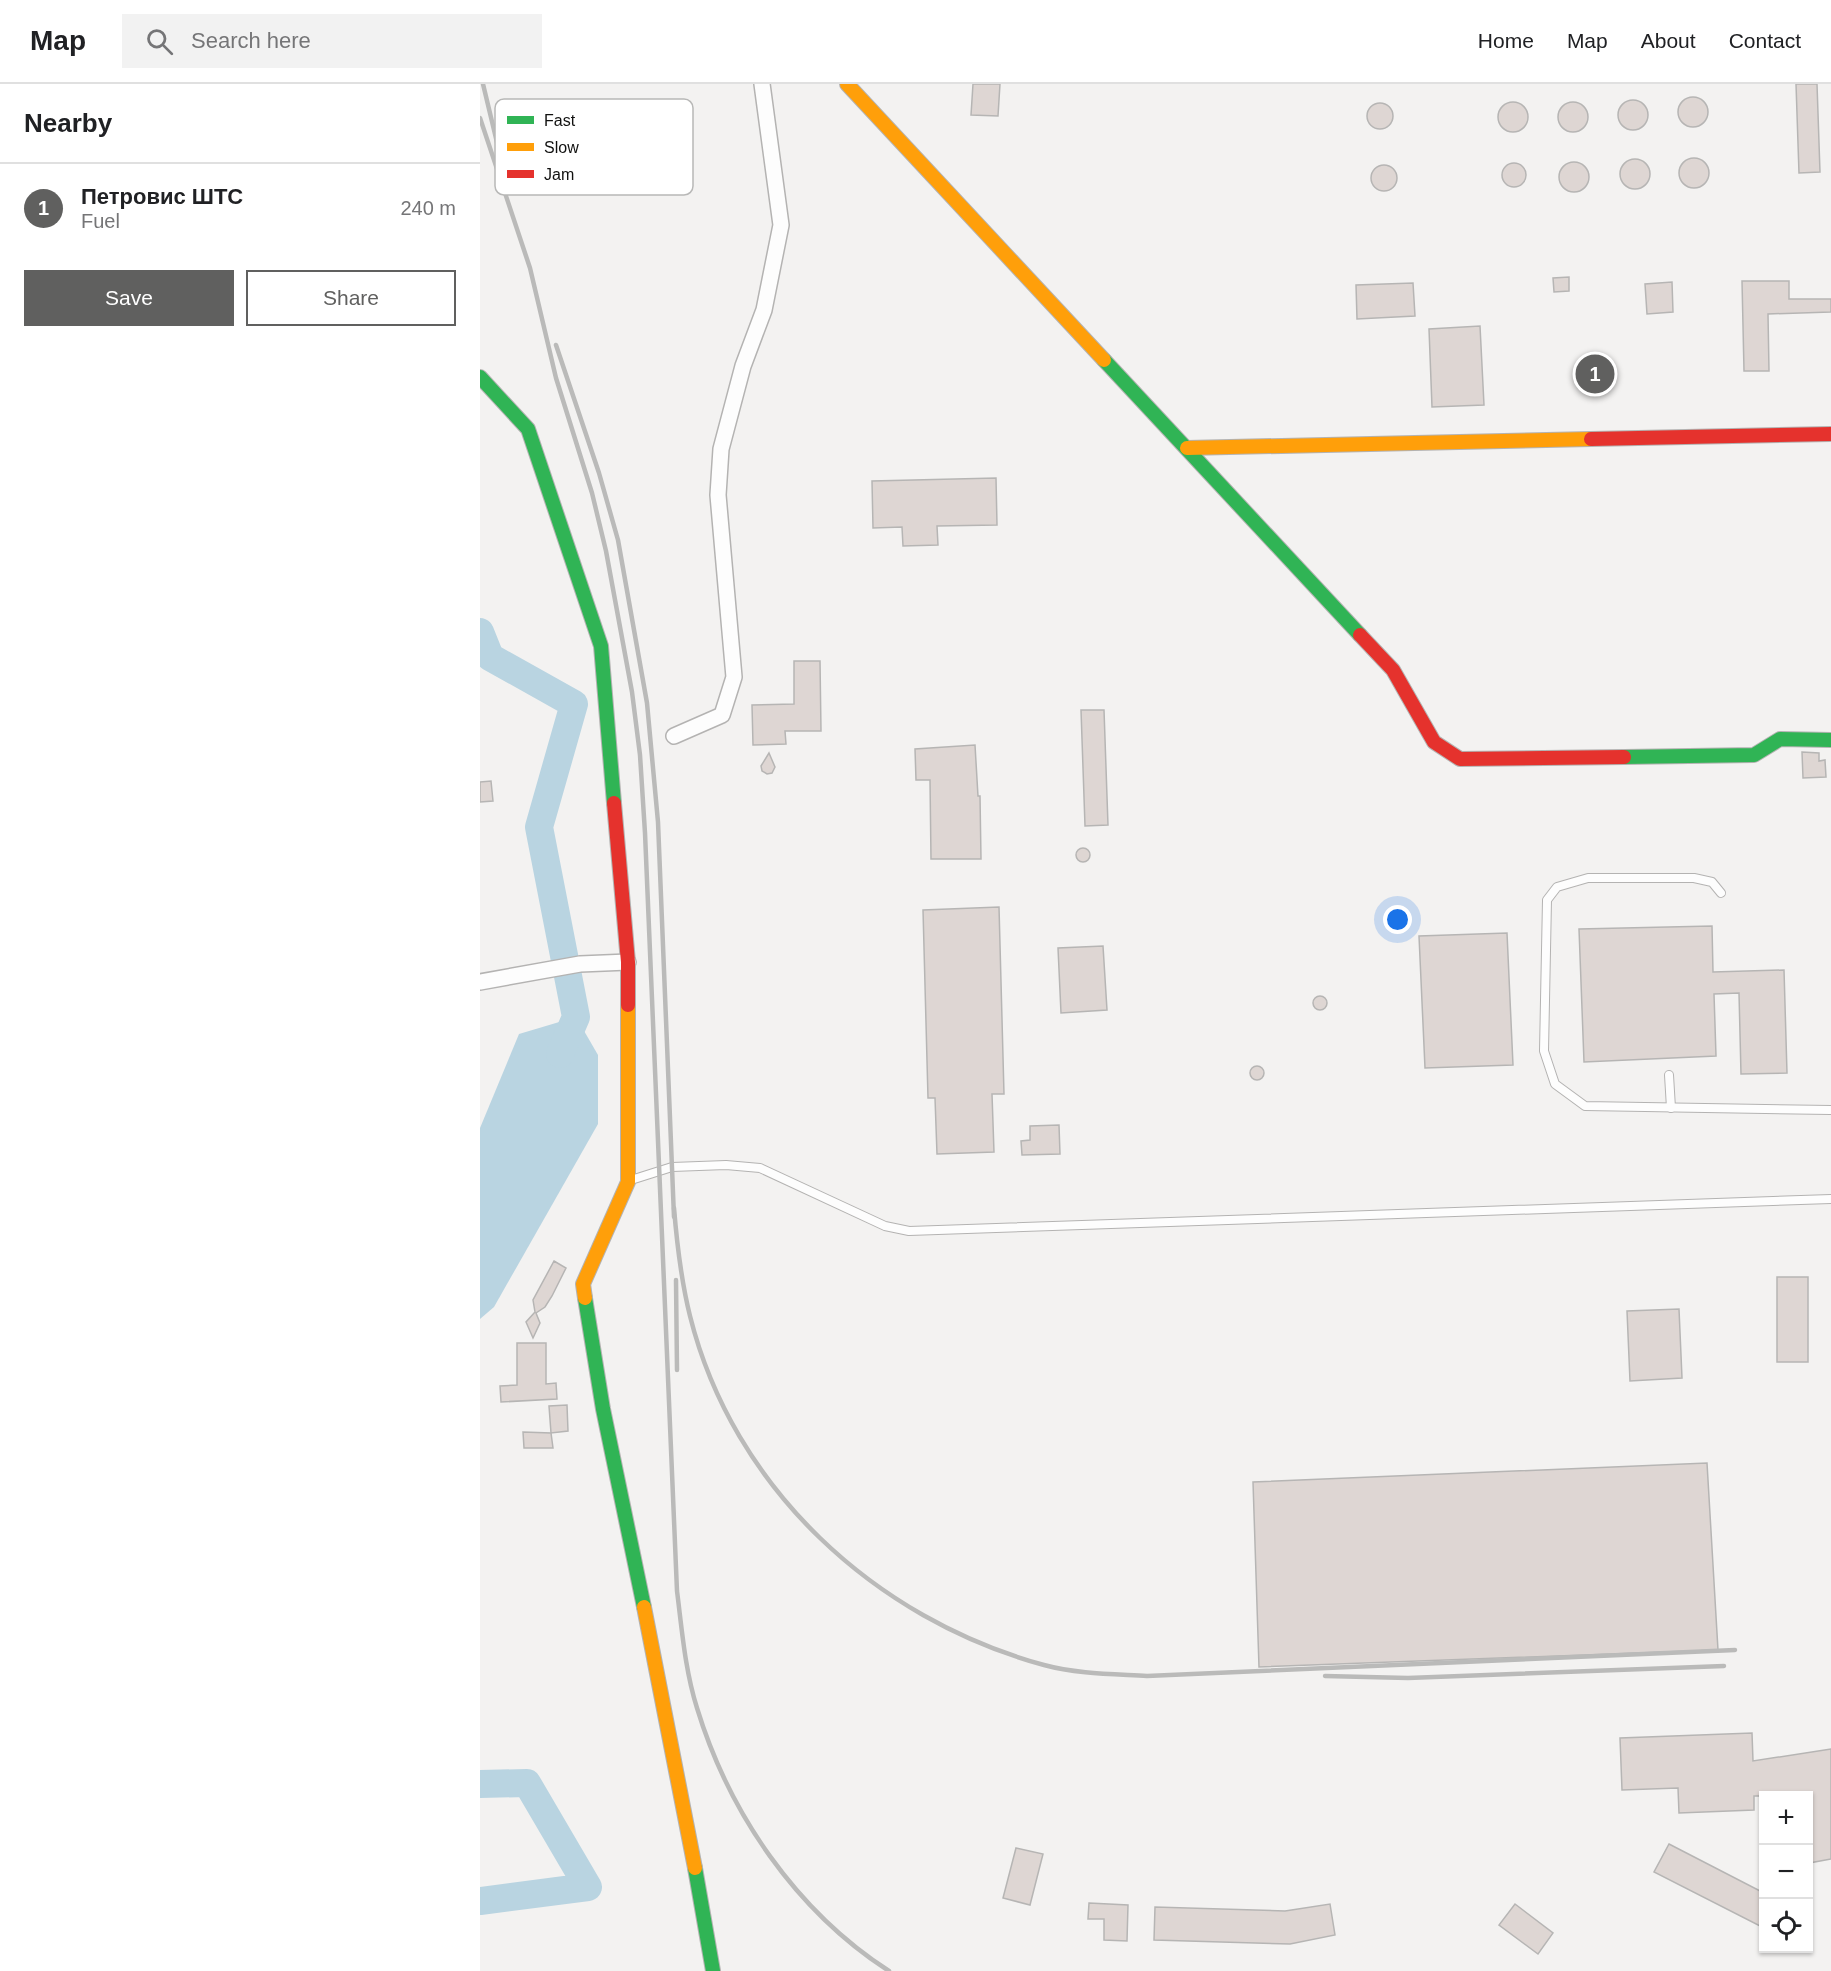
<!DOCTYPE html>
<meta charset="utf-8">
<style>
body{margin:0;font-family:Helvetica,sans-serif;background:#f2f2f2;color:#202124}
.controls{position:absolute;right:18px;bottom:18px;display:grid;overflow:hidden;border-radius:0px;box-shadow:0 2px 4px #0004}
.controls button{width:54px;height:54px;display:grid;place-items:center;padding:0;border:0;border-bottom:2px solid #e0e0e0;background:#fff;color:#202124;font:30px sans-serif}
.you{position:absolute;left:918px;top:836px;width:21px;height:21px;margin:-15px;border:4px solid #fff;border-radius:50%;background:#1a73e8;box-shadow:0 0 0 9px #1a73e833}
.badge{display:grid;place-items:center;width:39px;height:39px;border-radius:50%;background:#60605f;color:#fff;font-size:20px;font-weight:700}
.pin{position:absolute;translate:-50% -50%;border:3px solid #fff;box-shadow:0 2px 6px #0006}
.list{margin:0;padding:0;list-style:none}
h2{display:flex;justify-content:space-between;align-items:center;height:78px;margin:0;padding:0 24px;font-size:26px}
h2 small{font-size:20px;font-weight:400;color:#757577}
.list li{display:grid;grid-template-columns:39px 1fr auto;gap:18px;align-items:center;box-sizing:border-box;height:90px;padding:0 24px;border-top:2px solid #e0e0e0}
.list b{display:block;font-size:22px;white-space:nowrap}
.list p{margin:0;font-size:20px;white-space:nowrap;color:#757577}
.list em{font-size:20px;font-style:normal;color:#757577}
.actions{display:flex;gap:12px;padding:18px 24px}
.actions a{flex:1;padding:14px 0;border:2px solid #60605f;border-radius:0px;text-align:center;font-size:21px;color:#60605f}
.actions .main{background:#60605f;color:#fff}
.icon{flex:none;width:33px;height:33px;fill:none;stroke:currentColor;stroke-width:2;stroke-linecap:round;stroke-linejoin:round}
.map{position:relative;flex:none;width:1351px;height:1887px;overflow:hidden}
header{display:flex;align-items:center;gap:36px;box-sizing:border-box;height:84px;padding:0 30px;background:#fff;border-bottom:2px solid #e0e0e0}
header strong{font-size:28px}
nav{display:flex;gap:33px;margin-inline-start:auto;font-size:21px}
.search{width:420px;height:54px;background:#f2f2f2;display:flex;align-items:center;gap:15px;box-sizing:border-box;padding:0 21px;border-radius:0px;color:#757577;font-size:22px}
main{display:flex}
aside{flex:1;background:#fff}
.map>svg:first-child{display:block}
.water{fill:#b9d4e1}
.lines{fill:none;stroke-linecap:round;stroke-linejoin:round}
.river{stroke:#b9d4e1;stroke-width:28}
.building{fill:#ded6d3;stroke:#b6b5b4;stroke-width:1.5}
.lane-casing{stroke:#b4b3b2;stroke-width:10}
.street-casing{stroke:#b4b3b2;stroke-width:18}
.fast-casing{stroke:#b4b3b2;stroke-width:16}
.slow-casing{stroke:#b4b3b2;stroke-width:16}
.jam-casing{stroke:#b4b3b2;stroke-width:16}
.lane{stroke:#fdfdfd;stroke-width:8}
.street{stroke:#fdfdfd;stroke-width:15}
.fast{stroke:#30b455;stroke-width:14}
.slow{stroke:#ff9f0a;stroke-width:14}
.jam{stroke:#e5322d;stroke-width:14}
.rail{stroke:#babab9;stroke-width:4.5}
.key{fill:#fff;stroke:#b8b8b7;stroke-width:1.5}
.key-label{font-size:16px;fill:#111110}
</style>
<header>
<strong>Map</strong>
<div class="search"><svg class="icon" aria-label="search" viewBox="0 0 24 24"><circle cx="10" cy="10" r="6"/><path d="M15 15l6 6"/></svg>Search here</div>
<nav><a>Home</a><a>Map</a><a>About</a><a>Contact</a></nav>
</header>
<main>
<aside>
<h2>Nearby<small></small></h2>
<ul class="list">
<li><span class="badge">1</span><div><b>Петровис ШТС</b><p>Fuel</p></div><em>240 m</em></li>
</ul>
<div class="actions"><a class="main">Save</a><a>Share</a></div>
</aside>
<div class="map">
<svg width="1351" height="1887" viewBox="0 0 1351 1887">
<rect width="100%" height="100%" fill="#f3f2f1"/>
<!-- water -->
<path class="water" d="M96,933l22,38v69l-104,183 -14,12v-191l39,-94z"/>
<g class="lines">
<!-- river -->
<g class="river">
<path d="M0,548l10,25 84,47 -35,123 37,190 -16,37"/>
<path d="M0,1700l47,-1 61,104 -108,14"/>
</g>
</g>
<!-- building -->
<g class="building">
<path d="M493,0h27l-2,32 -27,-1z"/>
<path d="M1316,0h21l3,88 -21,1z"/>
<circle cx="1213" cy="28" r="15"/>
<circle cx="1153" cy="31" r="15"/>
<circle cx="1033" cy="33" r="15"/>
<circle cx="1093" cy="33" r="15"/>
<circle cx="900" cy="32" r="13"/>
<circle cx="1214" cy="89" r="15"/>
<circle cx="1155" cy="90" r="15"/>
<circle cx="1094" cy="93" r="15"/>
<circle cx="1034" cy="91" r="12"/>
<circle cx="904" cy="94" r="13"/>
<path d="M1089,193v14l-15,1 -1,-14z"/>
<path d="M1262,197h47v18h42v13l-63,2 1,57h-25z"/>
<path d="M1192,198l1,30 -26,2 -2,-30z"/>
<path d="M933,199l2,33 -58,3 -1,-34z"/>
<path d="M1000,242l4,79 -52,2 -3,-78z"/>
<path d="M1132,282l1,19 -31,1v-19z"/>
<path d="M516,394l1,47 -60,1 1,19 -35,1 -1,-19 -29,1 -1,-47z"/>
<path d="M314,577h26l1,70h-36l1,13 -33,1 -1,-40 42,-1z"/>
<path d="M601,626h23l4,115 -23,1z"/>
<path d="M495,661l3,51h2l1,63h-50l-1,-79h-14l-1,-31z"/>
<path d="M1322,668l17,1v8l6,-1 1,17 -23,1z"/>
<path d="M289,669l6,14 -3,6 -5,1 -5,-3 -1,-5z"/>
<path d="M11,697l2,20 -13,1v-20z"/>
<circle cx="603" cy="771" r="7"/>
<path d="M519,823l5,187h-12l2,58 -57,2 -2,-56h-7l-5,-188z"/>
<path d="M1232,842l1,46 71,-2 3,103 -46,1 -2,-81 -25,1 2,62 -132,6 -5,-133z"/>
<path d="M1027,849l6,132 -88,3 -6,-132z"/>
<path d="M623,862l4,64 -46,3 -3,-65z"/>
<circle cx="840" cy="919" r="7"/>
<circle cx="777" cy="989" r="7"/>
<path d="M579,1041l1,29 -38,1 -1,-14 9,-1v-14z"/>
<path d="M74,1177l12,7 -14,28 -7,11 -9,6 4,10 -7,15 -7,-16 9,-10 -2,-12z"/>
<rect x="1297" y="1193" width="31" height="85"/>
<path d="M1199,1225l3,69 -52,3 -3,-70z"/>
<path d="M37,1259h29v41l10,-1 1,16 -56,3 -1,-16 17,-1z"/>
<path d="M87,1321l1,26 -17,2 -2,-27z"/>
<path d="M43,1348l28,1 2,15h-29z"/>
<path d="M1227,1379l11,187 -459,17 -6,-185z"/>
<path d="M1272,1649l1,28 78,-12v110l-22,4v-67h-55v14l-75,3 -1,-25 -56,2 -2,-52z"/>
<path d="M1189,1760l95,49v35l-110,-56z"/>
<path d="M536,1764l27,6 -13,51 -27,-7z"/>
<path d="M609,1819l39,2 -1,36 -23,-1v-21h-16z"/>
<path d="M850,1820l5,31 -45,9 -136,-4 1,-33 130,4z"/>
<path d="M1035,1820l38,29 -15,21 -39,-29z"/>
</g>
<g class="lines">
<!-- lane casing -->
<g class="lane-casing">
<g id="lane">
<path d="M1241,809l-9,-11 -18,-4h-106l-31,9 -10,13 -3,151 11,33 30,22 246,4"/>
<path d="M1189,991l2,33"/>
<path d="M151,1096l41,-13 54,-2 34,3 125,58 24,5 922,-32"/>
</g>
</g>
<!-- street casing -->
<g class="street-casing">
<g id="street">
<path d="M194,652l48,-21 12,-38 -16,-182 3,-46 22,-83 21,-56 17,-85 -19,-141"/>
<path d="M0,898l100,-18 48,-2"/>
</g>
</g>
<!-- fast casing -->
<g class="fast-casing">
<g id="fast">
<path d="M624,276l256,275"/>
<path d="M0,293l48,52 73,217 13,157"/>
<path d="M1144,673l130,-2 26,-16 51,1"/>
<path d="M105,1214l18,111 41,198"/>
<path d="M215,1784l18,103"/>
</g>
</g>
<!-- slow casing -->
<g class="slow-casing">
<g id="slow">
<path d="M367,0l257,276"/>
<path d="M707,364l404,-9"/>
<path d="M105,1214l-2,-14 45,-102v-177"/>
<path d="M164,1523l51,261"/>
</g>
</g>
<!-- jam casing -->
<g class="jam-casing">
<g id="jam">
<path d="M1111,355l240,-5"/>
<path d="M880,551l33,35 41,72 26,17 164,-2"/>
<path d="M134,719l14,159v43"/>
</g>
</g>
<!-- lane -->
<use href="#lane" class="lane"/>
<!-- street -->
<use href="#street" class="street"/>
<!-- fast -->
<use href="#fast" class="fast"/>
<!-- slow -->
<use href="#slow" class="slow"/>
<!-- jam -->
<use href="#jam" class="jam"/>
<!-- rail -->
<g class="rail">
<path d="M3,0l17,71"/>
<path d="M0,34l50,150 26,110 36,115 14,58 26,141 8,63 5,78 32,758c5,39 8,79 20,117 32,105 99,203 192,263"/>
<path d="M76,261l43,128 19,67 29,163 11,119 16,395"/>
<path d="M194,1124c3,37 7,72 16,108 43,172 185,303 354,349 33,9 69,9 103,11l588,-26"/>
<path d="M196,1196l1,90"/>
<path d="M845,1592l83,2 316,-12"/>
</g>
</g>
<!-- legend -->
<rect x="15" y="15" width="198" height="96" rx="9" class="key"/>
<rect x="27" y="32" width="27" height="8" fill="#30b455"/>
<rect x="27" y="59" width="27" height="8" fill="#ff9f0a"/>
<rect x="27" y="86" width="27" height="8" fill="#e5322d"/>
<g class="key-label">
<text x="64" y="42">Fast</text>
<text x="64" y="69">Slow</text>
<text x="64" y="96">Jam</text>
</g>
</svg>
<div class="controls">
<button>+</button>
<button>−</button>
<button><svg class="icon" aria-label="locate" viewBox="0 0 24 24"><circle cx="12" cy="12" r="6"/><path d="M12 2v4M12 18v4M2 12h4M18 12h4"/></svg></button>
</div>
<div class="you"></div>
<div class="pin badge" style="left:1115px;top:290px">1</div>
</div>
</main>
